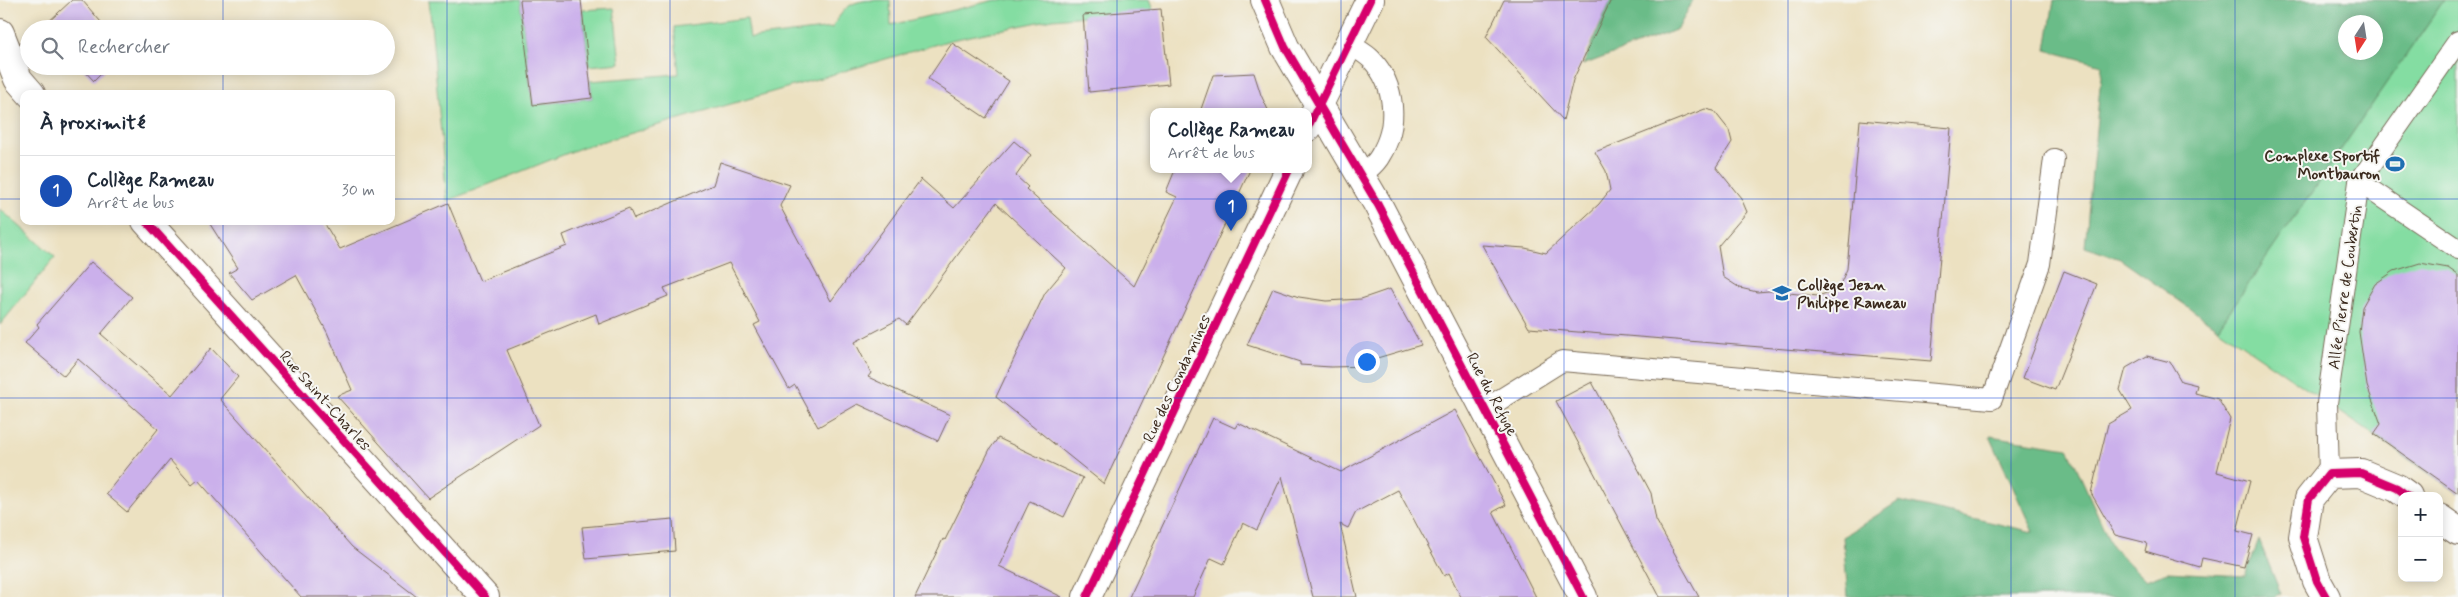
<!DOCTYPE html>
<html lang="fr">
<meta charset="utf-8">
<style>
body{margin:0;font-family:Mynerve,sans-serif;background:#f6f6f7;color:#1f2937}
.controls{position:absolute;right:15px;bottom:15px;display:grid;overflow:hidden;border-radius:10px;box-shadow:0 2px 12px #0003}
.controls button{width:45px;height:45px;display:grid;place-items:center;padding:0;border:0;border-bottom:1px solid #e0e1e3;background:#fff;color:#1f2937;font:25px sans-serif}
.compass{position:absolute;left:2338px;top:15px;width:45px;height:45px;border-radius:50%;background:#fff;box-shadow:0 2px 12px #0003;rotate:192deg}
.you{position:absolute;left:1366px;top:361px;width:18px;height:18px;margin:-12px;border:4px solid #fff;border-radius:50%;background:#1a73e8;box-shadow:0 0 0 8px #1a73e833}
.badge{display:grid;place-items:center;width:32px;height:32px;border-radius:50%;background:#db2777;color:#fff;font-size:16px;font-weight:700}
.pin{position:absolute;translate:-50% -41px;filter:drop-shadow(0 1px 2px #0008)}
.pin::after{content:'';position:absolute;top:26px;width:18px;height:15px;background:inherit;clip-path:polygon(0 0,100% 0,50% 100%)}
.popup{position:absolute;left:1150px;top:108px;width:162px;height:65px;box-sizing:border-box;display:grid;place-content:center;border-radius:10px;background:#fff;filter:drop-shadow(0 1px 4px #0005);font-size:16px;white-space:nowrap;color:#747a83}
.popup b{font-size:19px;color:#1f2937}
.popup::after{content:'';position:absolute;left:50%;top:100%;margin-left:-10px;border:10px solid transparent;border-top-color:#fff}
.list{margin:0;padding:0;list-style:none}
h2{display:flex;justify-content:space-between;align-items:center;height:65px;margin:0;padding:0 20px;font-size:21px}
h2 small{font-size:16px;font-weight:400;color:#747a83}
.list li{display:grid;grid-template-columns:32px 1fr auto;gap:15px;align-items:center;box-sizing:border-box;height:70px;padding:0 20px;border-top:1px solid #e0e1e3}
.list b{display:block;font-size:19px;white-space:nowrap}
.list p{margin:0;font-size:16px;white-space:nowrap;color:#747a83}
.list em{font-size:16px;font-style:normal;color:#747a83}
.icon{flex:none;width:28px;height:28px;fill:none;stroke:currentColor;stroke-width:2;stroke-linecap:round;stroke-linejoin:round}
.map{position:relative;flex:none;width:2458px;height:597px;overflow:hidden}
.search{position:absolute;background:#fff;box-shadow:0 2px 12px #0003;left:20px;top:20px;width:375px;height:55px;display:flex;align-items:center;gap:12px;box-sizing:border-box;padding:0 18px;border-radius:28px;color:#747a83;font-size:19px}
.panel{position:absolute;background:#fff;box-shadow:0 2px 12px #0003;left:20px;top:90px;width:375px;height:135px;border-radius:10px}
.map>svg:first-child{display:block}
.green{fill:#84dda2;stroke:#608460}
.forest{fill:#6bbc88;stroke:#537353;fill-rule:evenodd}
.building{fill:#cbb0eb}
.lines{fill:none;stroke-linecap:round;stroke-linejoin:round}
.service-casing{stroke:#796a57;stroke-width:22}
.minor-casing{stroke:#796a57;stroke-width:30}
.service{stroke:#fff;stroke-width:20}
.minor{stroke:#fff;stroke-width:28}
.cycleway-casing{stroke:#f6f6f2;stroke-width:11}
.cycleway{stroke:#d6006c;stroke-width:8}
.grid{fill:none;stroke:#1d4ed8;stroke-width:1;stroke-opacity:0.55}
.labels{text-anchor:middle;stroke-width:4;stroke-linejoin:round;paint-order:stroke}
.poi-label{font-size:16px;font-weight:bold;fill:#3b2a1e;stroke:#f6f6f2;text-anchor:end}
.street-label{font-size:16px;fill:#3b2a1e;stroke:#f6f6f2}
</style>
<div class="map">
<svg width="2458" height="597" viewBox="0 0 2458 597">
<rect width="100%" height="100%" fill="#f6f6f2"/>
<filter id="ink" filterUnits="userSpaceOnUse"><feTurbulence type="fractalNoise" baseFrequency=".02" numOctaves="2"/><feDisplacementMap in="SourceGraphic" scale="10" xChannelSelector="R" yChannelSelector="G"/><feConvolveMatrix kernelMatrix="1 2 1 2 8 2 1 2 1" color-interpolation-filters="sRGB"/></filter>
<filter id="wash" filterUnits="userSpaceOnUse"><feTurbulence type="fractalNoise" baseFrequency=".0096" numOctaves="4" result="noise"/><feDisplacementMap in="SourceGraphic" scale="20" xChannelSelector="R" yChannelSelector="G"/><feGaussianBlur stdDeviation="1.12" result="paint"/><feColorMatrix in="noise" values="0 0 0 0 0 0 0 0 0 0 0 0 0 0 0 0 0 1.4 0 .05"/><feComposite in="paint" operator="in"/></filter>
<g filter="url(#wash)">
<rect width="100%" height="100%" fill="#ece1c1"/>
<!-- green -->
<g class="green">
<path d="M429,0h91l13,105 59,-7 -2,-17 89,-7 -5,-47 73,-9 3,20 82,-10c16,-28 23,-28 58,-28l1,25 104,-25h154l4,10 -100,9 -102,21 -368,107 -136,54z"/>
<path d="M2444,0h14v493l-240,-165z"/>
<path d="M614,8l6,55 -31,3 -7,-56z"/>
<path d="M0,209l55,48 -55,68z"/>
</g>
<!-- forest -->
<g class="forest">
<path d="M1611,0h82l-15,29 -95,36z"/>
<path d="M2054,0h390l-226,328 -98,-69 -35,-12 17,-182 -56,-15zM2346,22h30v30h-30z"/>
<path d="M1990,436l78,12 44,99 34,33 21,-8 78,4 14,-36 22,54 -8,3h-425l-5,-60 56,-36 134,31z"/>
</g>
<g id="blocks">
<!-- building -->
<g class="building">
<path d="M72,0h10l25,29h-59l-3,-4z"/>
<path d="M520,0h61l11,98 -59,7z"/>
<path d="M1504,0h107l-38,80 -10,40 -77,-83z"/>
<path d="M1161,9l8,75 -80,8 -6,-77z"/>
<path d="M952,43l57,38 -23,37 -58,-39z"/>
<path d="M80,66h29l-15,15z"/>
<path d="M1254,73l7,22 8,17h-69l13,-37z"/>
<path d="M1705,109l9,2 15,19 3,12 -16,25 25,31 6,14 -29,34 5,31 17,11 17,4 12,-1 49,5 20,-7 9,-20 13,-149 91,8 -20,233 -402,-33 -47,-83 43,3 21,5 53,-49 11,-14 -4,-19 -11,-19z"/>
<path d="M1014,141l17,14 -15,21 12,11 -2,2 108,97 43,-89 -11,-5 9,-22h75l-146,314 -108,-87 49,-104 21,-25 -70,-65 -90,122 -7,-6 -44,23 16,31 -3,4 82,38 -12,26 -80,-37 -40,23 -23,-42 -6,4 -35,-64 6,-3 -31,-59 -65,25 4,8 -69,28 -3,-10 -89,36 32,75 -111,73 -91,-102 15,-6 -25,-58 -31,-57 -44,25 -23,-27 9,-5 -30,-47h115l17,28 108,-46 32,78 87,-35 -4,-11 66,-27 5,11 79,-34 7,-23 70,23 -10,21 51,95 90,-122 33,29z"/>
<path d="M91,262l41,35 -31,37 71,61 39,-47 27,29 -18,22 132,148 65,50h-116l-103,-117 -6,5 -22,-25 -43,52 -21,-18 52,-65 -80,-70 -14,17 -39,-33 14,-16 -2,-3z"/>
<path d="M2420,263l28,5 10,7v218l-84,-59 7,-10 -14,-38 -8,-54 3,-25 13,-23 19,-13z"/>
<path d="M2064,271l33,13 -42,106 -32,-12z"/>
<path d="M1273,288l26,9 27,4 35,-2 29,-10 31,56 -54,16 1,5 -37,1 -31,-2v-3l-53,-17z"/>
<path d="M2147,356l23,6 11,19 16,4 -2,8 23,6 12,20 -13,53 33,9 -13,50 16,4 -9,32 -42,-9 -2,9 -55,-16 2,-8 -32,-8 -24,-42 17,-69 24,-14 -12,-20 6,-22z"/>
<path d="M1592,382l59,111 5,27 43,77h-39l-104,-196z"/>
<path d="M1455,410l51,95 -13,7 43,85h-75l-12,-24 -5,3 -46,-86 -42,22 -8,16 -8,-4 17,73h-44l-31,-121 -25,54 -14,-7 -19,41 -13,-6 -18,39h-64l84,-179 22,10 3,-5 103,49z"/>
<path d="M998,438l85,40 -19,39 -34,-16 -31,65 63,31h-147l28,-58 2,1 45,-91z"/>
<path d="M673,519l2,32 -89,8 -4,-32z"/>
</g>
</g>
</g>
<g filter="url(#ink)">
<use href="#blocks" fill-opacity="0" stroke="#796a57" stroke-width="1"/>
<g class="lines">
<!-- service casing -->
<g class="service-casing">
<g id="service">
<path d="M1348,43c7,5 17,10 23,16 25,26 28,67 9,97 -4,8 -13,14 -19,20"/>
<path d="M2359,182l99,67"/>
<path d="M1485,409l77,-48 430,38 48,-135 14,-105"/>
<path d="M2329,474l-2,-71 32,-221 99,-141"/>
</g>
</g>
<!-- minor casing -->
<g class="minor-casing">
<g id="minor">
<path d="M1265,0l20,47 93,158 205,392"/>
<path d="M0,33l18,46 13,15"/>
<path d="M1308,127l62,-127"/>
<path d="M146,221l339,376"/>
<path d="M2439,518l19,13"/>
<path d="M1087,597l202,-427"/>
<path d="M2326,597l-9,-16 -14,-44 6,-38 20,-25 32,-1 36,15 11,8"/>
</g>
</g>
<!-- service -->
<use href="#service" class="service"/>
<!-- minor -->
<use href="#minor" class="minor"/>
<!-- cycleway casing -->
<g class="cycleway-casing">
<g id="cycleway">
<path d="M1265,0l20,47 93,158 205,392"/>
<path d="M1308,127l62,-127"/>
<path d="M146,221l339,376"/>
<path d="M1087,597l202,-427"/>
<path d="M2326,597l-9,-16 -14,-44 6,-38 20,-25 32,-1 36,15 11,8"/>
</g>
</g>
<!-- cycleway -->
<use href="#cycleway" class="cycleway"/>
</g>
</g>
<!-- grid -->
<path class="grid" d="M223,0v29M447,0v597M670,0v597M894,0v597M1117,0v597M1341,0v597M1564,0v597M1788,0v597M2011,0v597M2235,0v597M223,66v28M0,199h24M391,199h2067M223,221v376M0,398h2458"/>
<!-- icons -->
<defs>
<g id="stadium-bare" transform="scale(1.5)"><path d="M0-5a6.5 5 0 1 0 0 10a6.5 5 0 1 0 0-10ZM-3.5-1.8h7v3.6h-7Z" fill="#1f6fb2" stroke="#f6f6f2" stroke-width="2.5" paint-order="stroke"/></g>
<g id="school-bare" transform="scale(1.5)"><path d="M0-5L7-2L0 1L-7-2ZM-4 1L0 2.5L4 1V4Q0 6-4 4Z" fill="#1f6fb2" stroke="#f6f6f2" stroke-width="2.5" paint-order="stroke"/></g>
</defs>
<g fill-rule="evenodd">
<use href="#stadium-bare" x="2395" y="164"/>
<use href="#school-bare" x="1782" y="293"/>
</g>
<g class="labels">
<!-- poi labels -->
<g class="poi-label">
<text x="2380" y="161">Complexe Sportif<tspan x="2380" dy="18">Montbauron</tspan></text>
<text x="1797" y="290" text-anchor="start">Collège Jean<tspan x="1797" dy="18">Philippe Rameau</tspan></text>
</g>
<!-- street labels -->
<g class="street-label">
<text transform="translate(2344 287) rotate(-82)" y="6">Allée Pierre de Coubertin</text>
<text transform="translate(1176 378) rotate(-65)" y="6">Rue des Condamines</text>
<text transform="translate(1493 394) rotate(62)" y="6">Rue du Refuge</text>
<text transform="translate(326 400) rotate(48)" y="6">Rue Saint-Charles</text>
</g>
</g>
</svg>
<div class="controls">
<button>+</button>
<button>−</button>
</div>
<svg class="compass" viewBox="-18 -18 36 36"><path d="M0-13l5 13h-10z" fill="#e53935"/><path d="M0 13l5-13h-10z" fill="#747a83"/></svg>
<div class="you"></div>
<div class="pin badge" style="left:1231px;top:231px;background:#1a4fb4">1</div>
<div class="popup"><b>Collège Rameau</b>Arrêt de bus</div>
<div class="search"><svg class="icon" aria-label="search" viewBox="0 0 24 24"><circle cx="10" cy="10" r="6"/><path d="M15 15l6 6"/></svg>Rechercher</div>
<section class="panel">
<h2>À proximité<small></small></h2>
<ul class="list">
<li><span class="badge" style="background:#1a4fb4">1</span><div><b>Collège Rameau</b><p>Arrêt de bus</p></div><em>30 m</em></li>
</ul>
</section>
</div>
